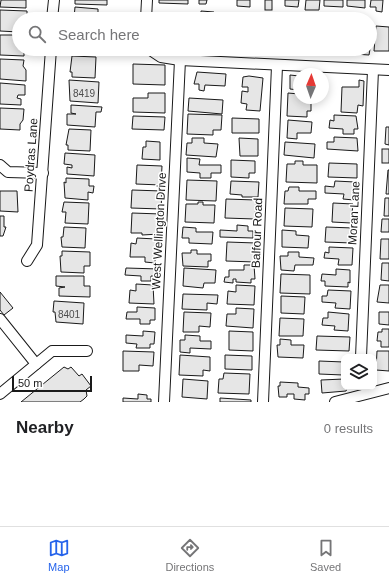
<!DOCTYPE html>
<style>
body{margin:0;font-family:Helvetica,sans-serif;background:#f6f6f6;color:#202124}
.controls{position:absolute;right:12px;bottom:12px;display:grid;overflow:hidden;border-radius:8px;box-shadow:0 2px 10px #0003}
.controls button{width:36px;height:36px;display:grid;place-items:center;padding:0;border:0;border-bottom:1px solid #e0e0e0;background:#fff;color:#202124;font:20px sans-serif}
.compass{position:absolute;left:293px;top:68px;width:36px;height:36px;border-radius:50%;background:#fff;box-shadow:0 2px 10px #0003;rotate:2deg}
.scale{position:absolute;left:12px;bottom:10px;width:80px;box-sizing:border-box;padding-left:4px;border:2px solid #1a1a1a;border-top:0;font-size:11px;line-height:14px;white-space:nowrap;color:#1a1a1a;-webkit-text-stroke:3px #fff;paint-order:stroke}
.list{margin:0;padding:0;list-style:none}
h2{display:flex;justify-content:space-between;align-items:center;height:52px;margin:0;padding:0 16px;font-size:17px}
h2 small{font-size:13px;font-weight:400;color:#757577}
.icon{flex:none;width:22px;height:22px;fill:none;stroke:currentColor;stroke-width:2;stroke-linecap:round;stroke-linejoin:round}
.map{position:relative;flex:none;width:389px;height:402px;overflow:hidden}
.search{position:absolute;background:#fff;box-shadow:0 2px 10px #0003;left:12px;right:12px;top:12px;height:44px;display:flex;align-items:center;gap:10px;box-sizing:border-box;padding:0 14px;border-radius:22px;color:#757577;font-size:15px}
.sheet{height:124px;background:#fff}
nav{display:flex;justify-content:space-around;align-items:center;box-sizing:border-box;height:56px;border-top:1px solid #e0e0e0;background:#fff;font-size:11px;color:#757577}
nav a{display:grid;justify-items:center;gap:2px}
nav .on{color:#2563eb}
.map>svg:first-child{display:block}
.building{fill:#e6e6e6;stroke:#1a1a1a}
.lines{fill:none;stroke-linecap:round;stroke-linejoin:round}
.street-casing{stroke:#1a1a1a;stroke-width:12}
.street{stroke:#fff;stroke-width:10}
.labels{text-anchor:middle;stroke-width:3;stroke-linejoin:round;paint-order:stroke}
.number-label{font-size:10px;fill:#4d4d4d}
.street-label{font-size:12px;fill:#1a1a1a;stroke:#fff}
</style>
<div class="map">
<svg width="389" height="402" viewBox="0 0 389 402">
<rect width="100%" height="100%" fill="#fff"/>
<!-- building -->
<g class="building">
<path d="M1,0h25v8l-26,-1z"/>
<path d="M75,0h32v5l-32,-1z"/>
<path d="M159,0h29v4l-29,-1z"/>
<path d="M199,0h8l-1,4h-7z"/>
<path d="M237,0h13v7l-13,-1z"/>
<rect x="265" y="0" width="7" height="10"/>
<path d="M285,0h14l-1,7 -13,-1z"/>
<path d="M306,0h14l-1,10h-14z"/>
<path d="M324,0h19v7l-19,-1z"/>
<path d="M347,0h18v8l-18,-2z"/>
<path d="M371,0h12l-1,12 -6,-1v-4h-6z"/>
<path d="M75,7l23,2v5l6,1v4h-32l2,-1z"/>
<path d="M0,10l27,1v8h-8v13l-19,-1z"/>
<path d="M201,11l13,1v7h-13z"/>
<path d="M185,14l11,2v3h-11z"/>
<path d="M160,16l16,1v2h-17z"/>
<path d="M266,17l20,1v1h-20z"/>
<path d="M376,26l13,1v24h-15z"/>
<path d="M0,35h19v14l5,1v6l-24,-1z"/>
<path d="M73,49h23v5l-23,-2z"/>
<path d="M338,49h6v3l-6,-1z"/>
<path d="M356,49h14l-1,6 -14,-1z"/>
<path d="M72,56l24,1 -1,21 -23,-1v-5h-2z"/>
<path d="M0,59l24,1 -1,6 3,4v11l-26,-2z"/>
<path d="M133,64l32,1v20l-32,-1z"/>
<path d="M197,72l29,2 -1,12 -20,-1 -1,6 -5,-1v-6h-5z"/>
<path d="M290,75l9,1v14l-9,-1z"/>
<path d="M249,76l14,2 -3,33 -14,-1 1,-6 -6,-1 1,-12 6,1v-5h-6l1,-10z"/>
<path d="M69,80l30,2 -1,21 -28,-2z"/>
<path d="M359,80l5,1 -1,25 -5,-1 -1,8 -16,-1 1,-25h17z"/>
<path d="M0,83l25,2v10h-7l-1,3 4,1v6l-21,-1z"/>
<path d="M148,93h17v20l-32,-1v-14h15z"/>
<path d="M288,93l11,1v4l12,1v12h-4v6l-20,-1z"/>
<path d="M189,98l34,2 -1,14 -34,-3z"/>
<path d="M71,105l31,2 -1,5h-5l-1,15 -28,-2v-11h9l-5,-1z"/>
<path d="M0,108l24,1 -1,11 -3,4v6l-20,-1z"/>
<path d="M188,114l34,1 -1,15h-8v5l-26,-1z"/>
<path d="M334,115l22,1 2,13h-4v5h-11v-5l-14,-1 1,-8 4,1z"/>
<path d="M133,116l32,1 -1,13 -32,-1z"/>
<path d="M232,118l27,1v14h-27z"/>
<path d="M288,120l24,2 -1,11h-14v6l-10,-1z"/>
<path d="M386,127h3v18l-4,-1z"/>
<path d="M69,129l22,1 -1,21 -22,-1v-5h-2z"/>
<path d="M334,137l23,1 1,13 -31,-2v-7h7z"/>
<path d="M192,138h12v5l14,1 -2,13 -30,-2 1,-12h5z"/>
<path d="M239,138l19,1v17h-18z"/>
<path d="M146,141l14,1v18l-18,-1 1,-12h3z"/>
<path d="M285,142l30,2 -1,14 -30,-3z"/>
<rect x="382" y="149" width="7" height="14"/>
<path d="M65,153l30,2 -1,21 -27,-2v-7l5,1v-3l-8,-1z"/>
<path d="M187,158l13,1 -1,6h22v8h-10v5h-11v-5l-13,-1z"/>
<path d="M231,160l24,1v12h-6v5l-18,-1z"/>
<path d="M295,161h8v4h14v18l-31,-1 1,-18h8z"/>
<path d="M329,163l28,1v14l-29,-1z"/>
<path d="M137,165l25,1 -1,19 -25,-1z"/>
<path d="M388,170h1v24h-3z"/>
<path d="M66,178l23,1v7h5l-1,7 -5,-1v8l-23,-2 -1,-16 2,1z"/>
<path d="M187,180l30,1 -1,20 -30,-1z"/>
<path d="M231,181l28,1 -1,15h-16v-2l-12,-1z"/>
<path d="M335,181l20,1 -1,18 -11,-1 1,-5 -19,-1v-7l9,1z"/>
<path d="M289,187h10v4h17v8h-8v5h-24l1,-13h3z"/>
<path d="M132,190l30,1 -1,18 -30,-1z"/>
<path d="M0,191h17l1,21 -18,-1z"/>
<path d="M385,198h4v18h-5z"/>
<path d="M226,199l30,1 -1,19 -30,-1z"/>
<path d="M64,202l25,1 -1,21 -23,-1 1,-11h-4z"/>
<path d="M198,202h5v3h12l-1,18 -29,-1 1,-18h12z"/>
<path d="M333,203l20,1 -2,19 -19,-1z"/>
<path d="M285,208l28,1 -1,18 -28,-1z"/>
<path d="M132,213l29,1 -1,20 -18,1v-2h-11z"/>
<path d="M0,216h4v11h2l-3,9h-3z"/>
<path d="M382,219h7v13h-8z"/>
<path d="M237,225l11,1v5h5v7l-33,-1v-7l17,1z"/>
<path d="M64,227l22,1 -1,20 -23,-1 -1,-10h2z"/>
<path d="M183,227l13,1v4h17l-1,12 -23,-1v-5h-7z"/>
<path d="M326,227l27,1 -1,15 -27,-1z"/>
<path d="M282,230l14,1v4l13,1 -1,12 -26,-1z"/>
<path d="M137,238l19,1 1,19h-2v5l-10,-1v-5h-15l1,-14 5,1z"/>
<path d="M381,239h8v20h-9z"/>
<path d="M227,242l29,1 -1,19 -29,-1z"/>
<path d="M329,247l24,1 -1,17h-14l1,-6 -15,-1 1,-6 4,1z"/>
<path d="M191,250h6v4h14v7h-3v6l-25,-1 -1,-13h9z"/>
<path d="M62,251l28,1v14h-6v7l-23,-1 -1,-16h2z"/>
<path d="M288,252h11v5l15,1 -1,7h-18l-1,6 -13,-1 -1,-14h8z"/>
<path d="M382,263h7v18l-8,-1z"/>
<path d="M244,265h10l1,14h-4v4l-15,-1v-3h-3v4l-9,-1 1,-5h4v-7h15z"/>
<path d="M126,268l33,1 -1,7h-7v5h-10v-5l-16,-1z"/>
<path d="M184,268l32,2 -1,13h-11l-1,5 -20,-2z"/>
<path d="M336,269l14,1v13l-2,-1v5l-23,-1v-5h-4l1,-7 14,1z"/>
<path d="M281,274l29,1v19l-30,-1z"/>
<path d="M56,276h28v10h6v11l-31,-1v-8l6,-1 -9,-1z"/>
<path d="M136,284l17,1 1,19 -25,-1 1,-13 6,1z"/>
<path d="M236,285l19,1 -1,19 -27,-1 1,-13 8,1z"/>
<path d="M380,285h9v18l-12,-1z"/>
<path d="M328,290l23,1 -1,18 -15,-1 1,-5 -14,-1v-6h5z"/>
<path d="M0,292l13,16 -9,7 -4,-5z"/>
<path d="M183,294l35,1 -1,9 -10,-1v7l-25,-1z"/>
<path d="M281,296l24,1 -1,17 -23,-1z"/>
<path d="M54,301l30,2 -1,21 -27,-2 -1,-10h-2z"/>
<path d="M137,307l18,1v12h-5v4h-10v-5h-14l1,-7h10z"/>
<path d="M236,308l18,1 -1,19 -27,-2 1,-12h9z"/>
<path d="M184,312l27,1 -1,14 -11,-1v6h-16z"/>
<path d="M328,312l21,2 -1,17 -14,-1 1,-4 -13,-1 1,-7h5z"/>
<path d="M379,312h10v13l-10,-1z"/>
<path d="M280,318l24,1 -1,17h-24z"/>
<path d="M382,329h7v18h-8v-6h-4l1,-9h4z"/>
<path d="M143,331l12,1 -1,12h-4v4h-14l1,-4 -11,-1v-8l17,1z"/>
<path d="M229,331l24,1v19l-24,-1z"/>
<path d="M185,335l15,1v5h11v8l-21,-1v5l-10,-1v-12h5z"/>
<path d="M317,336l33,1 -1,14 -33,-1z"/>
<path d="M280,339l11,1v5h13l-1,13 -25,-1 -1,-12h3z"/>
<path d="M123,351l31,1 -1,14 -14,-1v6h-16z"/>
<path d="M377,351h12v20l-13,-1z"/>
<path d="M180,355l30,2v14l-7,-1v6l-24,-1z"/>
<path d="M225,355l27,1v14l-27,-1z"/>
<path d="M319,361l25,1 -1,13 -24,-1z"/>
<path d="M64,367l4,2 3,-2 8,9 3,-2 9,12 -5,4 1,6 -3,3 -4,3h-59z"/>
<path d="M224,373l26,1 -1,20 -31,-1 1,-14h4z"/>
<path d="M183,379l25,2 -1,18 -25,-2z"/>
<path d="M344,379v8h4l-2,4 -24,2 -1,-13z"/>
<path d="M280,382l18,1v4l11,1v6h-4v6l-11,-1v-5h-7v3h-8l-1,-11h2z"/>
<path d="M138,394l9,1v4h4v3h-28v-4l15,1z"/>
<path d="M220,398l31,2v2h-31z"/>
</g>
<g class="lines">
<!-- street casing -->
<g class="street-casing">
<g id="street">
<path d="M52,19l2,-19"/>
<path d="M146,19l1,-19"/>
<path d="M149,49l12,8 19,3 209,10"/>
<path d="M0,165l8,7 35,1"/>
<path d="M27,261l10,-16 14,-196"/>
<path d="M0,319l36,45"/>
<path d="M361,357l12,-287"/>
<path d="M0,394l52,-43h35"/>
<path d="M164,402l16,-342"/>
<path d="M263,402l14,-336"/>
<path d="M335,402l54,-14"/>
</g>
</g>
<!-- street -->
<use href="#street" class="street"/>
</g>
<g class="labels">
<!-- number labels -->
<g class="number-label">
<text x="84" y="97">8419</text>
<text x="69" y="318">8401</text>
</g>
<!-- street labels -->
<g class="street-label">
<text transform="translate(31 155) rotate(-86)" y="4">Poydras Lane</text>
<text transform="translate(354 213) rotate(-87)" y="4">Moran Lane</text>
<text transform="translate(159 231) rotate(-87)" y="4">West Wellington Drive</text>
<text transform="translate(257 233) rotate(-88)" y="4">Balfour Road</text>
</g>
</g>
</svg>
<div class="controls">
<button><svg class="icon" aria-label="layers" viewBox="0 0 24 24"><path d="M12 4l9 5-9 5-9-5zM3 14l9 5 9-5"/></svg></button>
</div>
<svg class="compass" viewBox="-18 -18 36 36"><path d="M0-13l5 13h-10z" fill="#e53935"/><path d="M0 13l5-13h-10z" fill="#757577"/></svg>
<div class="scale">50 m</div>
<div class="search"><svg class="icon" aria-label="search" viewBox="0 0 24 24"><circle cx="10" cy="10" r="6"/><path d="M15 15l6 6"/></svg>Search here</div>
</div>
<section class="sheet">
<h2>Nearby<small>0 results</small></h2>
<ul class="list">
</ul>
</section>
<nav>
<a class="on"><svg class="icon" aria-label="map" viewBox="0 0 24 24"><path d="M3 6l6-2 6 2 6-2v14l-6 2-6-2-6 2zM9 4v14M15 6v14"/></svg>Map</a>
<a><svg class="icon" aria-label="directions" viewBox="0 0 24 24"><path d="M12 3l9 9-9 9-9-9zM9 14v-3h6M13 9l2 2-2 2"/></svg>Directions</a>
<a><svg class="icon" aria-label="saved" viewBox="0 0 24 24"><path d="M7 4h10v16l-5-4-5 4z"/></svg>Saved</a>
</nav>
